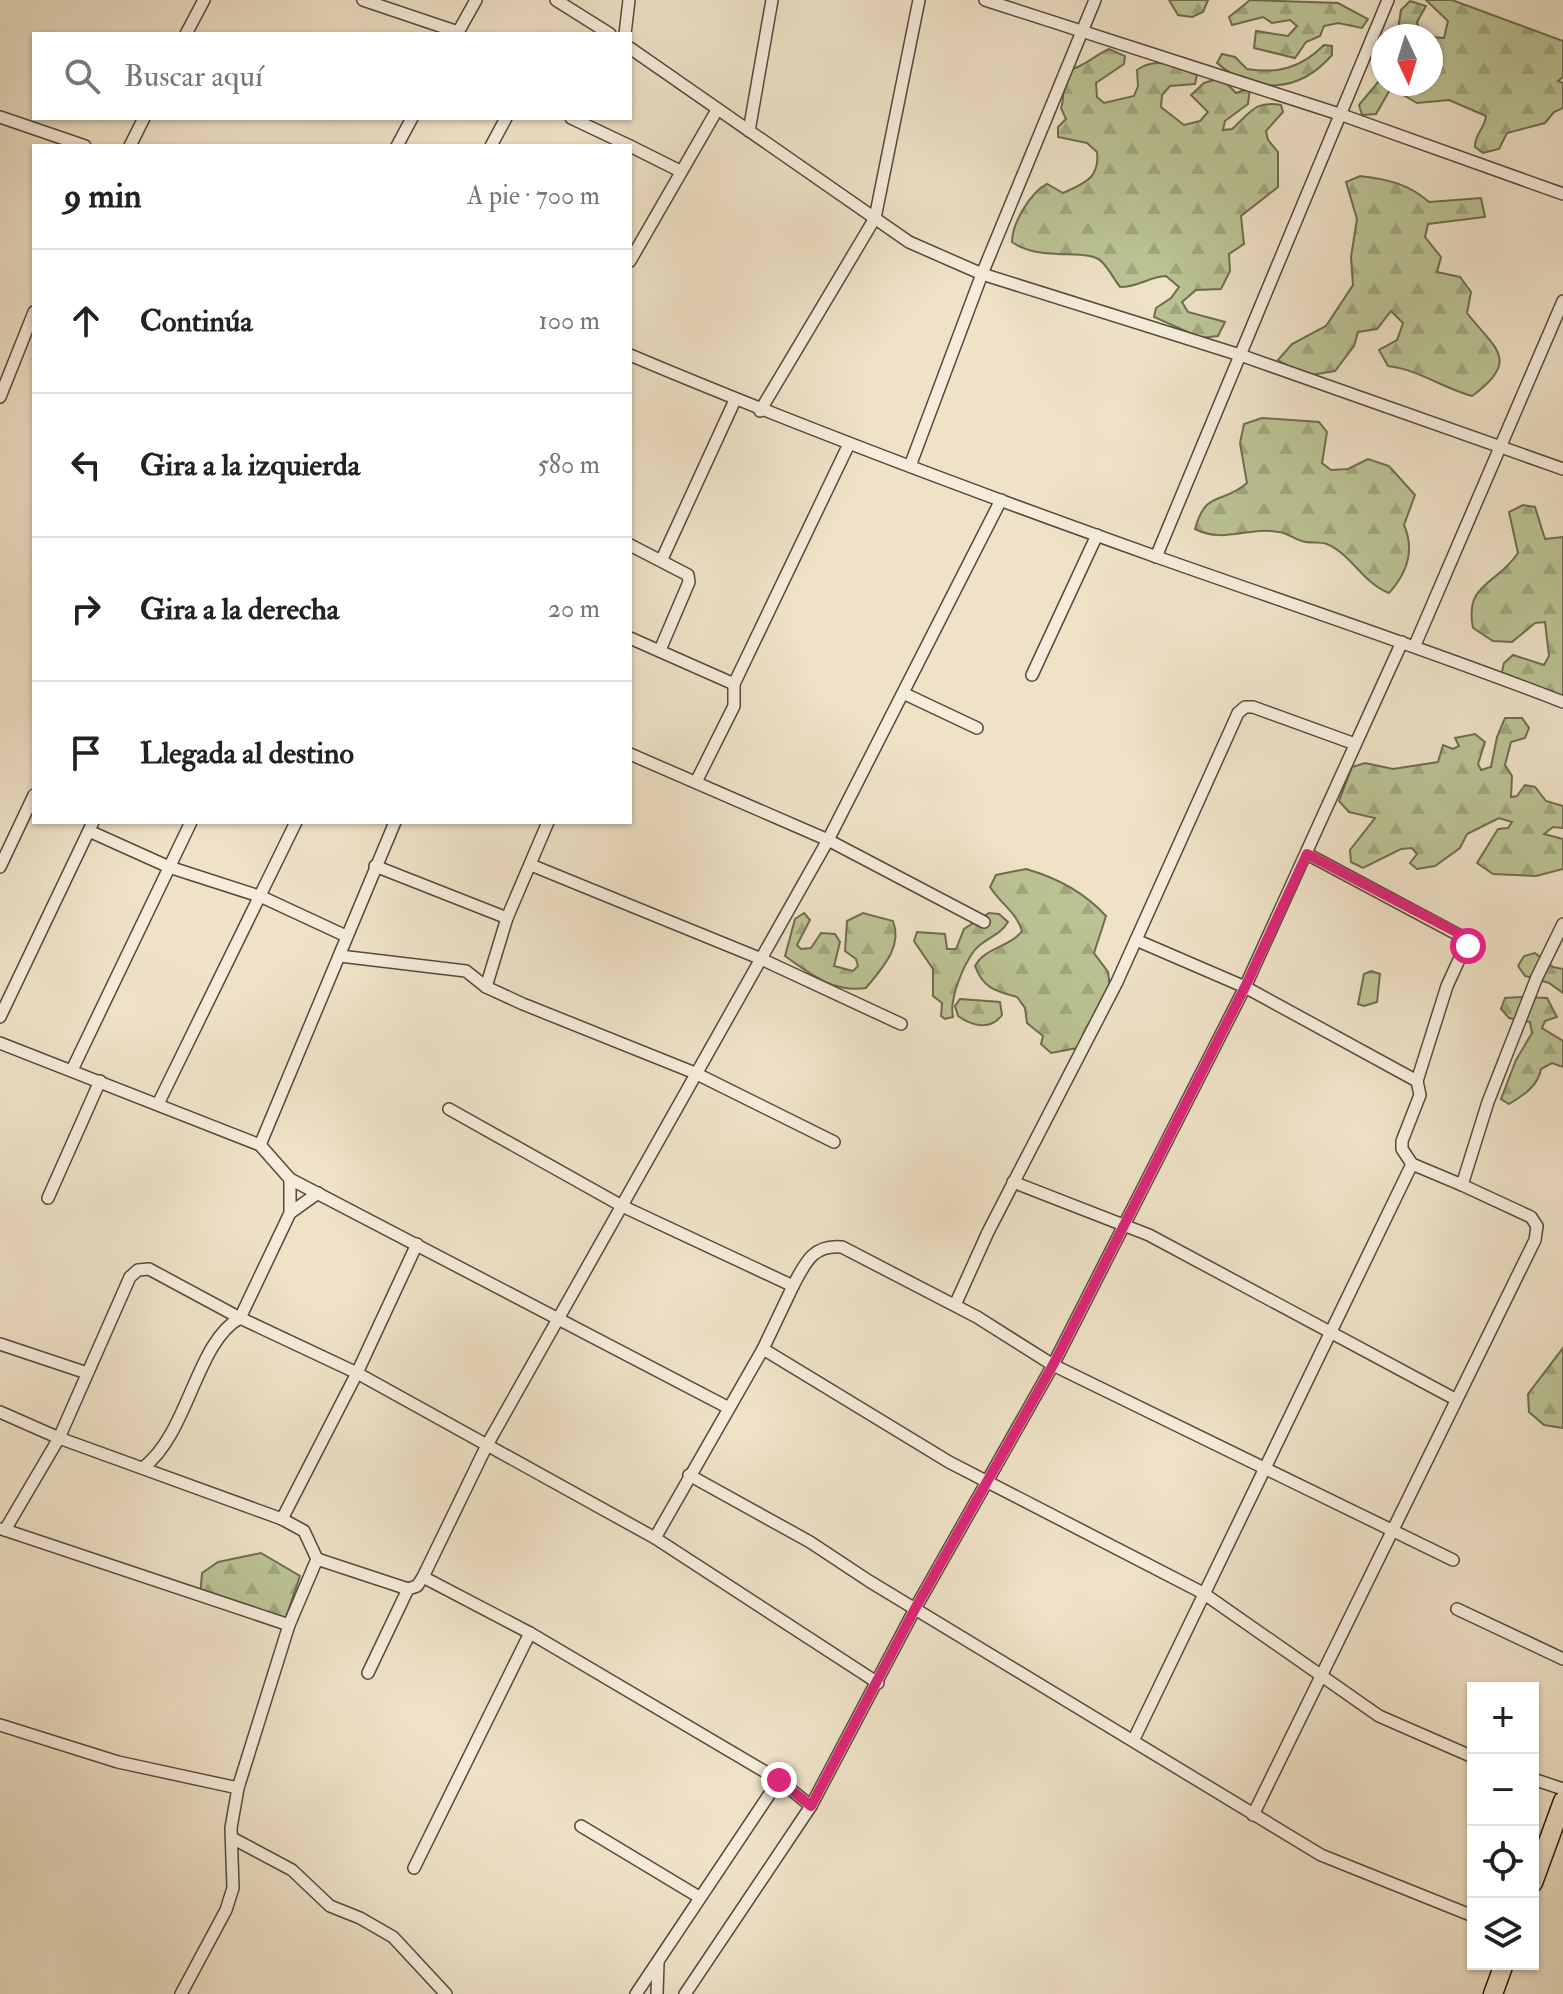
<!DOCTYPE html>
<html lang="es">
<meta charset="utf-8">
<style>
body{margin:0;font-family:"IM FELL Double Pica",serif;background:#f6f6f6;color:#222}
.controls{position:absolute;right:24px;bottom:24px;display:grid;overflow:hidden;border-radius:0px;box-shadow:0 2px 6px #0004}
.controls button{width:72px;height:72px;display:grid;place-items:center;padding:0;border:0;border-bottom:2px solid #e0e0e0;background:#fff;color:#222;font:40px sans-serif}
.compass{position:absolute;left:1371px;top:24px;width:72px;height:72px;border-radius:50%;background:#fff;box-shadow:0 2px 6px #0004;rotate:176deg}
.stop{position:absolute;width:24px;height:24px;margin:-18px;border:6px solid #db2777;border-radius:50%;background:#fff}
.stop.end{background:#db2777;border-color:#fff;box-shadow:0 2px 8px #0008}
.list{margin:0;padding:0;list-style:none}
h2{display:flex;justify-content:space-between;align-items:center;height:104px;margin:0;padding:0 32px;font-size:34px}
h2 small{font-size:26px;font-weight:400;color:#767676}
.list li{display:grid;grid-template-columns:52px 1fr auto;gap:24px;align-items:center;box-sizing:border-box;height:144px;padding:0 32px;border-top:2px solid #e0e0e0}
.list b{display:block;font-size:30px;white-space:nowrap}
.list em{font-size:26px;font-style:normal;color:#767676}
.icon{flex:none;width:44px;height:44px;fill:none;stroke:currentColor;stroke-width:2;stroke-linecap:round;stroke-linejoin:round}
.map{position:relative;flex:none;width:1563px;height:1994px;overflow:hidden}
.search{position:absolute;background:#fff;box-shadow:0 2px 6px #0004;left:32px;top:32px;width:600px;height:88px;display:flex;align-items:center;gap:20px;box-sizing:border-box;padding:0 28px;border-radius:0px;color:#767676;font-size:30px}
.panel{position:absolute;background:#fff;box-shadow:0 2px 6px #0004;left:32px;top:144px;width:600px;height:680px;border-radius:0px}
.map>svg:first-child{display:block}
.forest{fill:url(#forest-firs);stroke:#6e6d4f;stroke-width:2}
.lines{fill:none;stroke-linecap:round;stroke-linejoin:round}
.minor-casing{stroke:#554a39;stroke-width:14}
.primary-casing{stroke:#22170a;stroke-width:21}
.minor{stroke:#f5ecdb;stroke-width:11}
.primary{stroke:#efe2c7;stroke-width:18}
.route{stroke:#db2777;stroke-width:10}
</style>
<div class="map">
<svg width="1563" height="1994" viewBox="0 0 1563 1994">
<defs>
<pattern id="forest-firs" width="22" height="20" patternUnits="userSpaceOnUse" patternTransform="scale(2)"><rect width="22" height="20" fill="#bbc394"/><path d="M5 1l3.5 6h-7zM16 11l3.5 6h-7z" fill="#a0a77e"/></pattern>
</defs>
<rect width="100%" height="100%" fill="#efe2c7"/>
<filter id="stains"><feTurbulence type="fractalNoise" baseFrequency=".0025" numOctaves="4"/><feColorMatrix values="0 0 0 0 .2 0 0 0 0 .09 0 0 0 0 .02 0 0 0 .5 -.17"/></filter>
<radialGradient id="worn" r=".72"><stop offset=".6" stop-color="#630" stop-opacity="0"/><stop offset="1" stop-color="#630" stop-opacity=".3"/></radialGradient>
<!-- forest -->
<g class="forest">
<path d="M1169,0h39l-5,12 -11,5 -14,-2z"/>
<path d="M1250,0l88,3 30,16 -6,9 -24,-5 -14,3 -4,10 -14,6 -11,16 -41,-10 2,-17 32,5 9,-10 -7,-6 -18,3 -9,-6 -31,8 -3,-8z"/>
<path d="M1426,0h26l111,41v36l-5,4 5,2v25l-9,4 -9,11 -38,10 -8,16 -16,4 -8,-6c-1,-12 10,-19 11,-31l-37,-16 -32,3 -26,-15 -15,26 -14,1 -3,-10 24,-29v8h48v-47l13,1 4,-17z"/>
<path d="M1410,1l16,5 -9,16 3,11 9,3h-32l4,-26z"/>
<path d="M1324,45l8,1v9c-33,38 -77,40 -115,8l5,-9 13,3 12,12c31,5 54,-1 77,-24z"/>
<path d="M1109,49l16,7 -1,8 -28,19 1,14 7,6 30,-7 4,-10 -1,-16c20,-14 38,-4 60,5l-2,9 -25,2 -8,9 -1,12 23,18 16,-4 8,-9 -17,-17 13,-12 17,-5 15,15 14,-5 -2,16 -23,17 -2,9 9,-1c18,-16 23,-29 49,-24l2,7 -17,19 2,9 10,12v35l-37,29 3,28 -15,10 1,17 -9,18 -25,1 -14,12 6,10 37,10 -7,14 -17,2 -47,-21 2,-9 15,-10 8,-11 -13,-11c-18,1 -27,11 -46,11 -6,-8 -11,-18 -18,-25 -13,-15 -61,1 -90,-20 0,-19 19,-50 35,-58l16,9c22,-10 37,-15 34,-41l-10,-9 -29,-6v-10l8,-8 -5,-11c5,-14 -1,-25 8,-38 17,-4 24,-14 40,-21z"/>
<path d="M1360,176c27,3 49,8 69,26l52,-4 4,19 -57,7 -3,13 16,20 -4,15 23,5 11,15 -4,21c27,35 55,47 5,83 -30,-8 -52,-26 -84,-30l-9,-16 18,-10 6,-17 -12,-12 -14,18 -19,3 -4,14 -19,25 -30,5 -27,-16 14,-16 34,-18 27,-41 -2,-28 6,-38 -11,-37z"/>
<path d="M1262,418l57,4 8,10 -5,31 9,7 17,-1 20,-10 21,7 26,29 -11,30c11,25 3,48 -15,68 -25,-9 -38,-39 -62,-49 -8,-3 -17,0 -25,-3 -8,-2 -14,-8 -23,-9 -31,-6 -55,12 -84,-3 11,-40 27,-24 52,-46l-7,-40 4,-19z"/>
<path d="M1523,505l12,2 10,32 18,-2v167l-62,-28 3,-13 9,-8 31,10 5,-9 -4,-34 -10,1 -23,19 -19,-1 -20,-13c-9,-45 24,-43 45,-75l-9,-41z"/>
<path d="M1505,718h17l7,10 -4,10 -14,4 -6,23 7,11 -1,21 6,-1 8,-11 10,2 11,14 17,5v22l-10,-1 -9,7 19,5v30l-27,7 -43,-2 -16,-11 21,-34 10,-1 4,-6 -13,-4 -32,16 -7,14 -25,18 -18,3 -7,-6 7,-9 -5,-6 -11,1 -38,19 -12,-6 -1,-12 25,-32 -26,-6 -10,-11 13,-34 13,-4 28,6 45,-7 5,-17 10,4 6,-3 -4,-8 20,-4 10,8 -7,22 3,6 10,-3 6,-30z"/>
<path d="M1026,869c32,9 58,23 80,47l-12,37 14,19 3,23 -23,51 -37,7 -10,-9 2,-8 -16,-13 -2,-15 -8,-11c-22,-6 -34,-9 -42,-31 10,-19 34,-18 47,-35 -5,-18 -22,-28 -32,-44l6,-12z"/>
<path d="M804,913l6,7 -13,25 4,4 10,-1 10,-15 14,1 5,8 -6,24 19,5 5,-5 -2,-7 -11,-8 2,-30 16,-8 30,8c10,26 -11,47 -27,67 -33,5 -55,-14 -81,-32l10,-37z"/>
<path d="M989,913l10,1 9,8c-9,15 -24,16 -34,29 -11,15 -25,48 -21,66l-8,2 -4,-3 1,-13 -9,-7v-27l-19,-28 3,-9 28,2 2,15h9l8,-20z"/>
<path d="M1535,953l18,14 10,2v24l-14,-10 -24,-7 -7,-10 6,-10z"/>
<path d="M1371,971l9,3 -3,28 -13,4 -6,-2 6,-30z"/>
<path d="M1521,997l26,1 10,19 -12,4 -3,7 21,13v26l-11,-4 -11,6c-3,17 -17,26 -32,35l-8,-5 15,-39 16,-27 -2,-11 -21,-4 -8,-9 4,-11z"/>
<path d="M960,999l40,3 2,13c-12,16 -30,11 -44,1l-3,-10z"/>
<path d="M1563,1348v80l-19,-3 -15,-13 -1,-18z"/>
<path d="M261,1553l39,23 -16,47 -84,-26 2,-24 16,-11z"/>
</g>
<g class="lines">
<!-- minor casing -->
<g class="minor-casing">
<g id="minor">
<path d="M363,0l95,32"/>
<path d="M556,0l54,34"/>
<path d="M985,0l357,115 221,79"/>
<path d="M186,34l18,-34"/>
<path d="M457,34l19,-34"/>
<path d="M625,34l4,-34"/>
<path d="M630,48l279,194 73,32 261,82 320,113"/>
<path d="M0,117l85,29"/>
<path d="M571,118l59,28"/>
<path d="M749,131l23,-131"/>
<path d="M130,146l14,-28"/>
<path d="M397,146l15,-28"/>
<path d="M491,146l15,-28"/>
<path d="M630,146l50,25"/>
<path d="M630,261l87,-151"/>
<path d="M630,355c173,73 350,139 527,202 136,48 272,93 406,145"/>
<path d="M0,397l34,-85"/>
<path d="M760,411l115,-193 44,-218"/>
<path d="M910,466l72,-192 113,-274"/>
<path d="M630,545l58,30 1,7 -29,68"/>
<path d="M1156,557l232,-557"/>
<path d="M662,559l73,-159"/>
<path d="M630,638l104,46"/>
<path d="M1415,645l148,-344"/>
<path d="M1032,675l65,-140"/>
<path d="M905,694l72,34"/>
<path d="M630,754l198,86 156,82"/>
<path d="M696,782l38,-76v-22l115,-240"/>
<path d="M89,831l80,36 93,30 84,39"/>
<path d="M1307,854l161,86 -21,46 -30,95"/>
<path d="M531,865l228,93 142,66"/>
<path d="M375,866l132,52"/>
<path d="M0,867l34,-72"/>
<path d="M1136,940l109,47 172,94 3,14 -18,46v8l10,15"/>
<path d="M340,956l126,15 20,16 37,17 172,69 139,69"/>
<path d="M486,987l21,-69 41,-96"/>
<path d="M0,1017l93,-195"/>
<path d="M0,1043l260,102 30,34 437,228"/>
<path d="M72,1070l119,-248"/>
<path d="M158,1104l138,-282"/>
<path d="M449,1109l173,97 171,80 -30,63 -108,189"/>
<path d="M260,1145l135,-323"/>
<path d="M1013,1182l136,53 306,164"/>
<path d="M48,1198l52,-117"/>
<path d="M290,1213l28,-20"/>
<path d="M793,1286c12,-23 20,-42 49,-39l135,70 76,48 400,195"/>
<path d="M955,1305l33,-73 129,-250 121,-269 7,-6h8l102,37"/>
<path d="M0,1344l87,29"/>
<path d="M763,1349l186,113 254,131 176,123 94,41"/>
<path d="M0,1412l59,26 223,81 22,12 13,28 -28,66 -51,163 -7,40 2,60 -7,22 -45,84"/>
<path d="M144,1467c45,-35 52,-125 96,-149l50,-105v-34"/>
<path d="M689,1475l121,67 59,39 452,274 152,61"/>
<path d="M282,1519l75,-146 60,-129"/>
<path d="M2,1529l287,96"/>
<path d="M5,1530l54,-92 71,-161 8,-7 11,-1 91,49 117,55 298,165 223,145"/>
<path d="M317,1559l91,30"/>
<path d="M423,1577l107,56 249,147 32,26"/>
<path d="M1457,1609l106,50"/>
<path d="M368,1673l40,-84 9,-3 6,-9 64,-132 341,-605 173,-340"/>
<path d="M0,1725l118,37 120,26"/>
<path d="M1134,1739l278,-575 50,21"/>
<path d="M1533,1779l30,10"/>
<path d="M1253,1815l282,-575 2,-14 -6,-9 -69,-32 26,-83 49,-125 26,-53"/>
<path d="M581,1826l118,71"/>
<path d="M232,1838l60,32 38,36 30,12 33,19 53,57"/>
<path d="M414,1868l116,-235"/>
<path d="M636,1994l143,-214"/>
<path d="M657,1994l1,-31"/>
<path d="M685,1994l126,-188 105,-199 137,-242 192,-378 157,-345"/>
</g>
</g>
<!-- primary casing -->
<g class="primary-casing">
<g id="primary">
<path d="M1533,1883l30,-82"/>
<path d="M1493,1994l11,-30"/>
</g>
</g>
<!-- minor -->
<use href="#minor" class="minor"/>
<!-- primary -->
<use href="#primary" class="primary"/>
</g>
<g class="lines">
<!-- route -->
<path class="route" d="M779,1780l32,26 105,-199 137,-242 192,-378 62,-133 157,82 4,10"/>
</g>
<rect width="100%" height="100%" filter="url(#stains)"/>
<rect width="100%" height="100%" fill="url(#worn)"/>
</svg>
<div class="controls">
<button>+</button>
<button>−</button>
<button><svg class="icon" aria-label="locate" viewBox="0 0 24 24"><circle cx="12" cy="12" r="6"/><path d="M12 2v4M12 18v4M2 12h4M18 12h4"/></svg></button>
<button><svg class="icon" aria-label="layers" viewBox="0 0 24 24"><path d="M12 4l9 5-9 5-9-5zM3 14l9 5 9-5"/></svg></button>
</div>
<svg class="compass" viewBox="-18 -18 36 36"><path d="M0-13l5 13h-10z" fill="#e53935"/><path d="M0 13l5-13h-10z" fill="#767676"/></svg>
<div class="stop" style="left:1468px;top:946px"></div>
<div class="stop end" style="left:779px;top:1780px"></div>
<div class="search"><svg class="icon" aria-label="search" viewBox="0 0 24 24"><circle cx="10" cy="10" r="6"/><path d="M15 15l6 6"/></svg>Buscar aquí</div>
<section class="panel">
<h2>9 min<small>A pie · 700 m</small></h2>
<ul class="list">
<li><svg class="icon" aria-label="ahead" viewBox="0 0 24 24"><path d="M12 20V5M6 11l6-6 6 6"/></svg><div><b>Continúa</b></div><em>100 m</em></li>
<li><svg class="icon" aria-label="left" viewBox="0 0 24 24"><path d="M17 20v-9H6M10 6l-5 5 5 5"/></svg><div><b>Gira a la izquierda</b></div><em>580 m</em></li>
<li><svg class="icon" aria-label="right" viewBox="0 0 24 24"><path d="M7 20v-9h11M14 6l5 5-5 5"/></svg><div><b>Gira a la derecha</b></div><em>20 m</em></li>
<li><svg class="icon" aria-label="arrive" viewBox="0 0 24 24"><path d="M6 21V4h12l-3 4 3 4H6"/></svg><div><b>Llegada al destino</b></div></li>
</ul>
</section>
</div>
